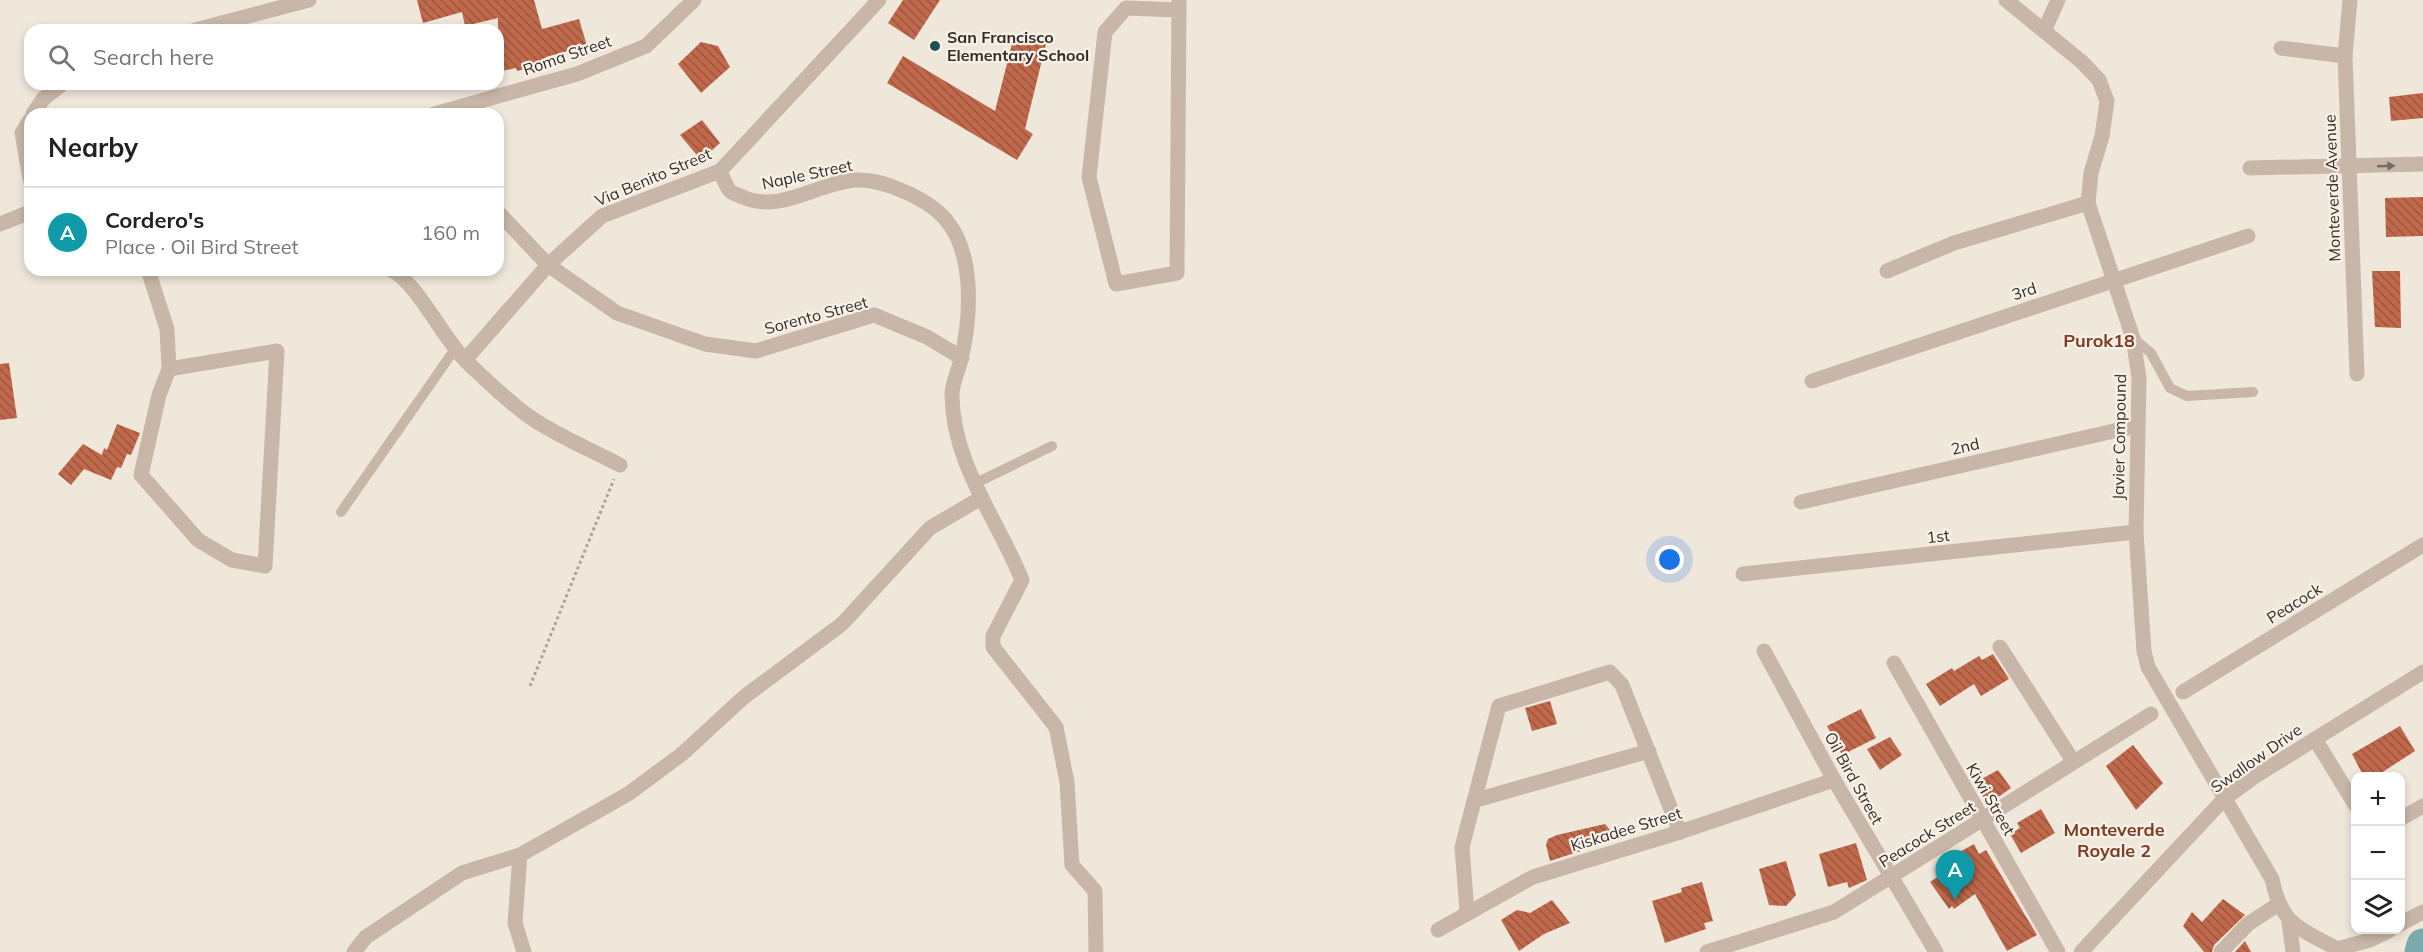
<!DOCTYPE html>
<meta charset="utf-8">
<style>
body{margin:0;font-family:Mulish,sans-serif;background:#f6f6f6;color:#222}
.controls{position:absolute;right:18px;bottom:18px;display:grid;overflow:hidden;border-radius:12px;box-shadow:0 3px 9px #0003}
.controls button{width:54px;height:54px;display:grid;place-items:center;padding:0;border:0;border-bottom:2px solid #e0e0e0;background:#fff;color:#222;font:30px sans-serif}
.you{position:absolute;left:1670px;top:560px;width:21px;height:21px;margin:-15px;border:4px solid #fff;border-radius:50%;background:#1a73e8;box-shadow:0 0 0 9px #1a73e833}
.badge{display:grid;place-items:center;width:39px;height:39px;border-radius:50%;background:#205054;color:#fff;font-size:20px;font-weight:700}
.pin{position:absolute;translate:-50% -50px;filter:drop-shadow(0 2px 3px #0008)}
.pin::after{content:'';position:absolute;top:32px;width:21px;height:18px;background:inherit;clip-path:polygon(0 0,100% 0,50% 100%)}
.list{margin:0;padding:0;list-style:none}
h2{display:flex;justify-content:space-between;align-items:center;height:78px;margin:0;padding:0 24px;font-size:26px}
h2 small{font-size:20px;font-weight:400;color:#767676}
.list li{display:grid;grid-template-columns:39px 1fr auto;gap:18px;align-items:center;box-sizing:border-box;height:90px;padding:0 24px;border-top:2px solid #e0e0e0}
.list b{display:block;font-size:22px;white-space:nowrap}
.list p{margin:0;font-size:20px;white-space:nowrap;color:#767676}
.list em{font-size:20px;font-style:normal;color:#767676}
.icon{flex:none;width:33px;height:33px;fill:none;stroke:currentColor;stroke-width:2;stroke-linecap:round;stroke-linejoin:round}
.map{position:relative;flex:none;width:2423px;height:952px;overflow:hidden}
.search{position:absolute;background:#fff;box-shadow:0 3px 9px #0003;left:24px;top:24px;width:480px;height:66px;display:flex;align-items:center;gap:15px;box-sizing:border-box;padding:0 21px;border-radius:18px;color:#767676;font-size:22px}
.panel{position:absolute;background:#fff;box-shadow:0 3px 9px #0003;left:24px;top:108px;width:480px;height:168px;border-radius:18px}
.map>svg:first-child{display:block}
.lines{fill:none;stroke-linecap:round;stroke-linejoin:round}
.river{stroke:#7ca9ac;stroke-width:33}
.building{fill:url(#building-back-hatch)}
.path{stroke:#b3a192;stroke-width:3;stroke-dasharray:3 3;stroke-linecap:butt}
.service{stroke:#c8b7a8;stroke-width:10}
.minor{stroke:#c8b7a8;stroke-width:15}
.oneway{fill:#776b62}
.poi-dot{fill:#205054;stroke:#f8f1e7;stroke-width:2}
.labels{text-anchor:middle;stroke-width:4.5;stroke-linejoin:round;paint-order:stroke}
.poi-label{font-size:16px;font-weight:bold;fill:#352c28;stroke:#f8f1e7;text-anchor:start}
.street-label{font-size:16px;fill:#352c28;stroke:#f8f1e7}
.neighbourhood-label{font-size:18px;font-weight:bold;fill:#7f3c25;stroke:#f8f1e7}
</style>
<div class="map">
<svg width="2423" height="952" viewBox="0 0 2423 952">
<defs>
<pattern id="building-back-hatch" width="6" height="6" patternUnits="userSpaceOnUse" patternTransform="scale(1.5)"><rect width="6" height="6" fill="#bf684b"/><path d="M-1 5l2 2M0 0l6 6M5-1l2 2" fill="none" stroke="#9c563e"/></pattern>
</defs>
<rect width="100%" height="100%" fill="#f0e7db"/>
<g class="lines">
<!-- river -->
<path class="river" d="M2421,952l2,-7"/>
</g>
<!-- building -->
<g class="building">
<path d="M417,0h117l8,29 37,-10 8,27 -41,11 1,6 -30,8 -1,-3 -18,4v-54l-33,8 -3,-14 -39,11z"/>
<path d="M903,0h37l-26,40 -26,-17z"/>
<path d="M1014,36l32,8 -21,85 8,5 -16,26 -130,-77 16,-27 92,55z"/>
<path d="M701,42l17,4 12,21 -29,26 -23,-29z"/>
<path d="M2423,93v25l-32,3 -2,-24z"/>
<path d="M702,120l18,23 -19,17 -21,-25z"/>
<path d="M2423,197v39l-37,1 -1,-39z"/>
<path d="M2372,271h28l1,57 -26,-1z"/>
<path d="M9,363l8,55 -17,2v-56z"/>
<path d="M117,424l23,9 -9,22 -4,-1 -6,14 -4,-1 -6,13 -27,-11 -13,16 -13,-11 25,-30 19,11 2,-7 3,2z"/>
<path d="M1993,654l16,25 -28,17 -7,-12 -34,22 -14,-22 26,-16 2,3 25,-15 3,4z"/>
<path d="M1550,701l7,23 -25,7 -7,-23z"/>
<path d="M1861,709l15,29 -34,17 -15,-29z"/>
<path d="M2400,726l15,25 -40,26h-11l-12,-23z"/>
<path d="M1890,737l12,18 -22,15 -13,-21z"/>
<path d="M2133,745l30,38 -27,27 -30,-44z"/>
<path d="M1998,770l13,18 -24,17 -11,-23z"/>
<path d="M2041,809l14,24 -34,20 -11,-19 10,-6 -3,-5z"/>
<path d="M1605,824l12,15 -67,22 -4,-16 2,-6 9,-4z"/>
<path d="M1856,843l11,37 -18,8 -2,-6 -19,5 -9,-33z"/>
<path d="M1974,844l5,10 7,-4 51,85 -30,16 -32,-57 -21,15 -2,-3 -3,3 -19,-27 24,-16 -5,-8z"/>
<path d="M1786,861l10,34 -10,11 -17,-1 -10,-36z"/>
<path d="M1702,882l11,39 -9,2 2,6 -41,14 -13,-42 30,-9 -1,-4z"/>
<path d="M2223,899l22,16 -31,30 -2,7h-8l-21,-26 9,-14 10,10z"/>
<path d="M1552,900l18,23 -26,11 -25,17 -18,-31 16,-10 13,3z"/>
<path d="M2245,941l6,11h-16z"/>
</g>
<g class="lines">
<!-- path -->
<path class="path" d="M530,686l84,-207"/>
<!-- service -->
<g class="service">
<path d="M2133,338l18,15 19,35 17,8 66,-4"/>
<path d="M974,484l78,-38"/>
<path d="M341,512l114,-163"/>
</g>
<!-- minor -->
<g class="minor">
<path d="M2006,0l76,62 17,18 8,21 -5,35 -11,37 -3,30 45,135 6,40 -3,154 8,119 4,16 124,212c10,47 26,48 65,70l33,-9 20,-10"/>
<path d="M2350,0l-5,56 12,318"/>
<path d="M1178,10l-52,-2 -21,24 -16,145 27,107 61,-11 2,-273"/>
<path d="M195,30l114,-30"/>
<path d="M2044,31l14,-31"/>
<path d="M2281,48l64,8"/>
<path d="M33,114l10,-15 19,-15"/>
<path d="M434,114l143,-40 69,-28 48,-46"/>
<path d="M30,120l-8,13 8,46"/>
<path d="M2250,168l173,-4"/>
<path d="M720,171c3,6 6,16 10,20 3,3 9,4 13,6 38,17 75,-15 114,-17 26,-1 72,19 89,40 29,34 25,98 15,139 -2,11 -9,24 -9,35 0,69 45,124 70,186l-29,56v11l63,80 11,55 5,83 23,26 1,61"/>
<path d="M498,212l50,53 69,48 88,31 51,7 118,-36 53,22 35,21"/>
<path d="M0,224l30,-12"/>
<path d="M148,270l19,59 2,40 -10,26 -18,80 57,65 34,20 33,6 12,-215 -108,18"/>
<path d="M391,270c25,11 53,70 76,92 20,19 40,39 63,55 27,19 60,32 90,48"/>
<path d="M1887,271l67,-28 134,-40"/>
<path d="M465,360l83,-95 54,-49 118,-45 159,-171"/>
<path d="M1812,381l436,-145"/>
<path d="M1801,502l335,-76"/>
<path d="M1743,574l393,-42"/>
<path d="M2000,647l73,114"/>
<path d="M1764,651l70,129 102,172"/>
<path d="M1894,663l164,289"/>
<path d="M2183,692l240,-147"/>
<path d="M2315,739l41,67"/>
<path d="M1476,800l173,-49"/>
<path d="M2400,819l23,-13"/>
<path d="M520,855l-5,68 9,29"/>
<path d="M1467,912l-5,-65 37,-141 111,-34 12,13 58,147"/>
<path d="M2289,922l4,30"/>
<path d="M2400,924l23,-12"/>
<path d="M1438,930l95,-53 147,-45 154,-52"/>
<path d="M354,952l12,-15 96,-64 58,-18 108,-61 54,-40 62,-57 98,-73 88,-96 51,-30"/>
<path d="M1707,952l127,-40 317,-198"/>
<path d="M2081,952l143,-153 30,-22 169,-105"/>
<path d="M2221,952l27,-28 29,-19"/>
</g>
</g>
<!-- one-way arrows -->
<defs><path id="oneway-solid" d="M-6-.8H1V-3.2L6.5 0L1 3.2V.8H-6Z" transform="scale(1.5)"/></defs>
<use class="oneway" href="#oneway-solid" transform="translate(2386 166) rotate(-2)"/>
<!-- markers -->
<circle class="poi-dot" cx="935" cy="46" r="6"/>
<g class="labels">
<!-- poi labels -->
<g class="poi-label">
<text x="947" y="43">San Francisco<tspan x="947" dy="18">Elementary School</tspan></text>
</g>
<!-- street labels -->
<g class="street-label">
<text transform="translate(567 55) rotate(-19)" y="6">Roma Street</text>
<text transform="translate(807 174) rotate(-12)" y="6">Naple Street</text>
<text transform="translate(653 177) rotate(-23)" y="6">Via Benito Street</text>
<text transform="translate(2332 188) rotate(-92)" y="6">Monteverde Avenue</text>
<text transform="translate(2024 291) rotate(-18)" y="6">3rd</text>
<text transform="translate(816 315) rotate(-15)" y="6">Sorento Street</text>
<text transform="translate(2119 437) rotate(-89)" y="6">Javier Compound</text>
<text transform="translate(1965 446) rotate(-13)" y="6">2nd</text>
<text transform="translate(1938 536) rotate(-6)" y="6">1st</text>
<text transform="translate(2294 603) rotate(-32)" y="6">Peacock</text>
<text transform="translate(2256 758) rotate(-35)" y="6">Swallow Drive</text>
<text transform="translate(1854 778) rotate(61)" y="6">Oil Bird Street</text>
<text transform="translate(1991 799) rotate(60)" y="6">Kiwi Street</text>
<text transform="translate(1626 829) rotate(-17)" y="6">Kiskadee Street</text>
<text transform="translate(1927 834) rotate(-32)" y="6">Peacock Street</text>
</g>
<!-- neighbourhood labels -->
<g class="neighbourhood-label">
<text x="2099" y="347">Purok18</text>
<text x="2114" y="836">Monteverde<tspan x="2114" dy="21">Royale 2</tspan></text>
</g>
</g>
</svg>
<div class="controls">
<button>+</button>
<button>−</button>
<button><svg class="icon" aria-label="layers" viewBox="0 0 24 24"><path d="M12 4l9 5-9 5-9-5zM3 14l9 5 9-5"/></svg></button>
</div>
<div class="you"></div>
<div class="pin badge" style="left:1955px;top:900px;background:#0f9aa8">A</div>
<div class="search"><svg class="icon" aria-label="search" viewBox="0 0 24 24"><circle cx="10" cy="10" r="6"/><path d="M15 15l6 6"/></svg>Search here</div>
<section class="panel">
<h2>Nearby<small></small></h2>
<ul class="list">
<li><span class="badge" style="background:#0f9aa8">A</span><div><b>Cordero's</b><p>Place · Oil Bird Street</p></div><em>160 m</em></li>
</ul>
</section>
</div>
